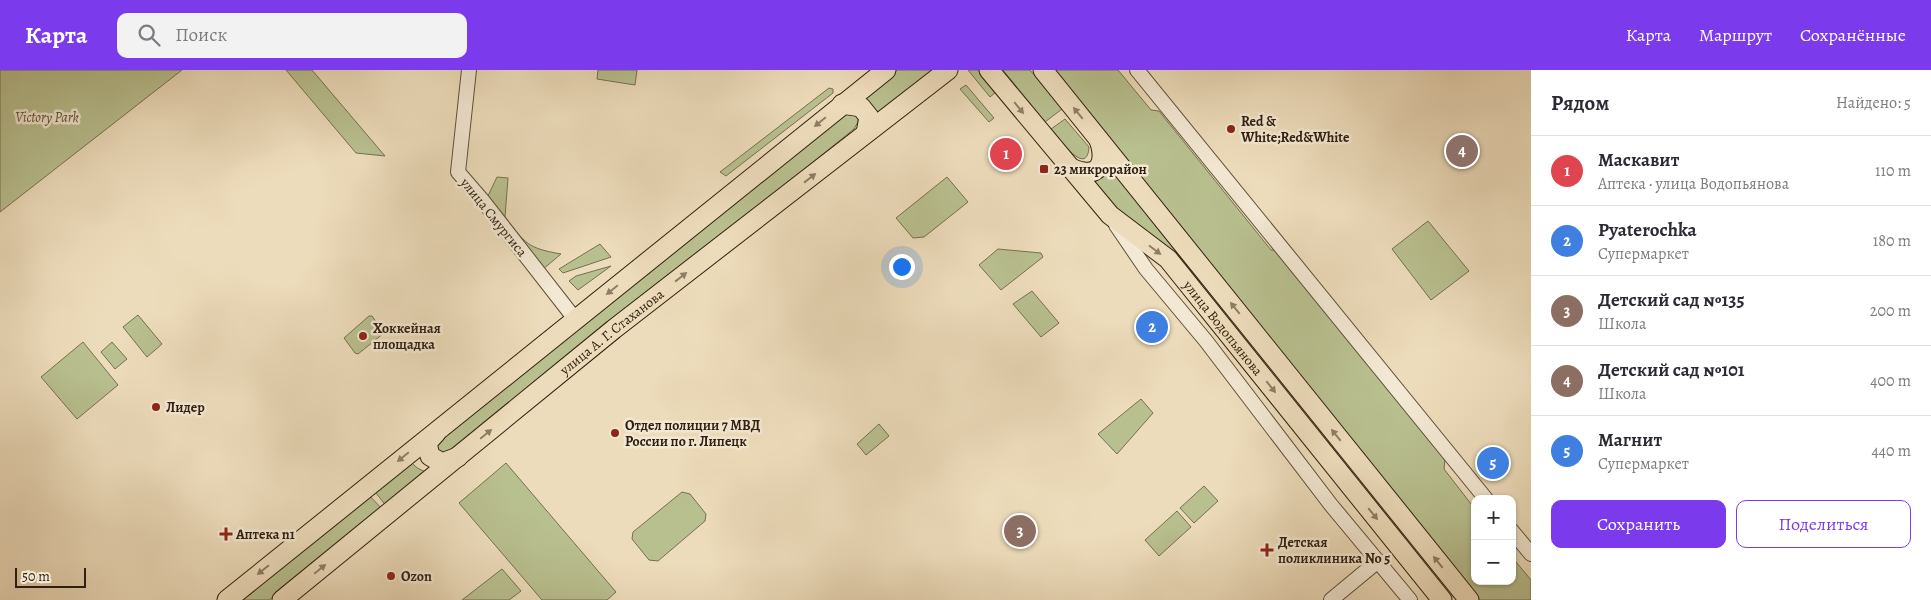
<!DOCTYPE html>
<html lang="ru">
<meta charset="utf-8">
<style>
body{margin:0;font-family:Alegreya,serif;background:#f2f2f3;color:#2b2b33}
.controls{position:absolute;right:15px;bottom:15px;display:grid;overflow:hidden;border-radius:10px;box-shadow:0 1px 4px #0004}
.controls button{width:45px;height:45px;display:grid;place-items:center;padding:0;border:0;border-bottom:1px solid #e1e1e2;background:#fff;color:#2b2b33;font:25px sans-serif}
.scale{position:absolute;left:15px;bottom:12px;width:71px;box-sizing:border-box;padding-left:5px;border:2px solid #30200f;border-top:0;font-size:14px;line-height:18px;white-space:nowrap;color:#30200f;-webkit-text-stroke:4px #f3e8d3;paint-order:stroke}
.you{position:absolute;left:901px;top:196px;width:18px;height:18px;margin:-12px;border:4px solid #fff;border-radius:50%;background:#1a73e8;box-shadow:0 0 0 8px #1a73e833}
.badge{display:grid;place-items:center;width:32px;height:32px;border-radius:50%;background:#7c3aed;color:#fff;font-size:16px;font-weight:700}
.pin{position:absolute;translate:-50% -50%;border:2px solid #fff;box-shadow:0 1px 5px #0006}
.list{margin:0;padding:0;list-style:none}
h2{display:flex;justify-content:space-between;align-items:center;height:65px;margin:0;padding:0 20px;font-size:21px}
h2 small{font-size:16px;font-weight:400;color:#7c7c81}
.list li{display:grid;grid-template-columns:32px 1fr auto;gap:15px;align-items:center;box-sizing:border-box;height:70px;padding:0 20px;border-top:1px solid #e1e1e2}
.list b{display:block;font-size:19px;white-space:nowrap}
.list p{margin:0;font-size:16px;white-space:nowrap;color:#7c7c81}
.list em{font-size:16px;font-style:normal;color:#7c7c81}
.actions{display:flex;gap:10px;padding:15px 20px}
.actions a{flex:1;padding:11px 0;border:1px solid #7c3aed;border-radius:10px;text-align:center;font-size:18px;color:#7c3aed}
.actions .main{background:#7c3aed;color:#fff}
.icon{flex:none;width:28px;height:28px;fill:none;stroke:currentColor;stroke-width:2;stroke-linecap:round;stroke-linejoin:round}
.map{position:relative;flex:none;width:1531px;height:530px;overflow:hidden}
header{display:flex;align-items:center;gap:30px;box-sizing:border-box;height:70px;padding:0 25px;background:#7c3aed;color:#fff}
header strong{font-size:24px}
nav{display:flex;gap:28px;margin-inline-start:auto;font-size:18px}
.search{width:350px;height:45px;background:#f2f2f3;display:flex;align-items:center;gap:12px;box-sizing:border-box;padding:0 18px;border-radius:10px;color:#7c7c81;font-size:19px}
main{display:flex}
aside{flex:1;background:#fff}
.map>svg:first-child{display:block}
.green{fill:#b9c090;stroke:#747050}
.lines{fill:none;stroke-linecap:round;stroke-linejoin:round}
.minor-casing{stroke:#5f4f3a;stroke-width:16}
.major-casing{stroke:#30200f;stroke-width:21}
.minor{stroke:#f3e8d3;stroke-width:14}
.major{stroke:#eddcbb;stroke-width:19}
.oneway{fill:#8e7e65}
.poi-dot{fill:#8f2418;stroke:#f3e8d3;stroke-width:2}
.labels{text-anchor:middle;stroke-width:5;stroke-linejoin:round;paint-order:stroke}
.park-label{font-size:14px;font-style:italic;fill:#595036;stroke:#f3e8d3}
.poi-label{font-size:14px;font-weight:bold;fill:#30200f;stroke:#f3e8d3;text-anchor:start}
.street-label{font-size:14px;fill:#30200f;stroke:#f3e8d3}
</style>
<header>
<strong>Карта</strong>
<div class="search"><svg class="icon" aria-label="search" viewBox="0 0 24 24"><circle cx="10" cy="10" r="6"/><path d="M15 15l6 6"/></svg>Поиск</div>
<nav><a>Карта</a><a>Маршрут</a><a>Сохранённые</a></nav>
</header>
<main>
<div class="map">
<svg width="1531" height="530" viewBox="0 0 1531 530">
<rect width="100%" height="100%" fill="#eddcbb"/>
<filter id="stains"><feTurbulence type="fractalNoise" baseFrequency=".004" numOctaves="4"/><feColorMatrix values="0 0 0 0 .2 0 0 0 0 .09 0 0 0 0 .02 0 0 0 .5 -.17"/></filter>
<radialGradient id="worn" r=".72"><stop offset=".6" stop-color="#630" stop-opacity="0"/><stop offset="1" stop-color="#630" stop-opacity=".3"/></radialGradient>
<!-- green -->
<g class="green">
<path d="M0,0h182l-182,142z"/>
<path d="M286,0h26l73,86 -29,-3z"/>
<path d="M598,0h39l-2,15 -38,-6z"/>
<path d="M894,0h39l-58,47 -15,-19z"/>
<path d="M968,0h10l18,22 -6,5z"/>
<path d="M1003,0h27l32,39 -17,13z"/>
<path d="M1051,0h67l33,40 8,1 112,139 8,1 109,139 57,69 -1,10 31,40v72h37v-24l19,23v20h-54z"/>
<path d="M966,15l28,33 -5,4 -29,-33z"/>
<path d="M829,18l4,1v4l-107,83 -6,-4z"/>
<path d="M843,40l15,6v6l-4,7 -402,325 -13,2 -4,-18z"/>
<path d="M1065,49l24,28c-2,32 -31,-10 -38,-18z"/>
<path d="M1107,93l94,121 -3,2 -83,-78 -25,-31z"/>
<path d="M497,107l11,1 -3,39c21,27 22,31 56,37l-19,16 -56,-70z"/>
<path d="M947,107l21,25 -44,35 -11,1 -17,-20z"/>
<path d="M1428,151l41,50 -38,29 -39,-51z"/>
<path d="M600,174l11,13 -48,16 -4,-4z"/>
<path d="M998,179l43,4 2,4 -42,33 -22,-25z"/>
<path d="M611,196l-33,24 -9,-9 7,-5z"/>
<path d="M1032,221l27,32 -18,14 -28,-33z"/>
<path d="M138,245l24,29 -15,13 -24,-30z"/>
<path d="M369,246h3l12,17 -26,21 -3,-1 -11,-15z"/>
<path d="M83,272l35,43 -41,34 -36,-42z"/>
<path d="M112,272l15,17 -12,10 -14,-17z"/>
<path d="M1141,329l12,14 -36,41 -19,-20z"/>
<path d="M879,354l10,12 -23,19 -9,-11z"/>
<path d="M409,389c5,8 11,11 20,14l-42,34 -15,-19z"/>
<path d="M506,393l110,129 -9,8h-65l-83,-97z"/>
<path d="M1204,416l14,15 -24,22 -14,-15z"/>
<path d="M366,422l17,18 -114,90h-37z"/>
<path d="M682,422l8,2 16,20 -1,7 -47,40 -9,-1 -17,-21 1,-7z"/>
<path d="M1177,441l14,16 -32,29 -14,-16z"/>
<path d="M502,499l19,22 -12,9h-47z"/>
</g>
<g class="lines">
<!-- minor casing -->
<g class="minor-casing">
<g id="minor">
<path d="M469,0l-11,102 25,29 92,118"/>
<path d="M1137,0l349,429"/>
<path d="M1116,155l30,44 60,72 125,164 79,95"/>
<path d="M1512,461l19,23"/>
<path d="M1331,530l47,-39"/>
</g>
</g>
<!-- major casing -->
<g class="major-casing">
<g id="major">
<path id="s1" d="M989,0l121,145 58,44 274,341"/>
<path d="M1043,0l426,530"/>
<path d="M842,34l19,3 8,10 -3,16"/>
<path d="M1071,98c26,12 37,-3 28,-28"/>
<path d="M436,363l-9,10 3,13 12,7 16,-6"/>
<path d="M227,530l659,-530"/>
<path id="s2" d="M282,530l332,-271 334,-259"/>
</g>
</g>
<!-- minor -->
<use href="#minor" class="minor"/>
<!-- major -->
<use href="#major" class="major"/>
</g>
<!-- one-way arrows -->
<defs><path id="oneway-solid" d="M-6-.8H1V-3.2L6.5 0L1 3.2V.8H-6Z" transform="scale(1.25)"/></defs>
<g class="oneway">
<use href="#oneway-solid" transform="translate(1019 38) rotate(51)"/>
<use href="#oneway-solid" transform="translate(1078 43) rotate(-129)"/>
<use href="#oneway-solid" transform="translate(820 52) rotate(141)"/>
<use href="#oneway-solid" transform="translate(810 108) rotate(-38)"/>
<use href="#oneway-solid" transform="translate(1155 180) rotate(37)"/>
<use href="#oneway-solid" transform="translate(681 207) rotate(-38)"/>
<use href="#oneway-solid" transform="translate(612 220) rotate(141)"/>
<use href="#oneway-solid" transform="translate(1235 238) rotate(-129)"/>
<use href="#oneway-solid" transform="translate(1271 317) rotate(51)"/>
<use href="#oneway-solid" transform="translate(486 364) rotate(-39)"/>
<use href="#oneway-solid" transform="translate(1336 365) rotate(-129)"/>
<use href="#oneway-solid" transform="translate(403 387) rotate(141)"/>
<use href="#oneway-solid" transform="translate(1373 444) rotate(51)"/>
<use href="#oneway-solid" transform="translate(1438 492) rotate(-129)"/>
<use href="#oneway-solid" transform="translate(320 499) rotate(-39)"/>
<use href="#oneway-solid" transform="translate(263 500) rotate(141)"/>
</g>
<!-- markers -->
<g class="poi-dot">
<circle cx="1231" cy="59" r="5"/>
<rect x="1039" y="94" width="10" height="10" rx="2.5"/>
<circle cx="363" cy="266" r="5"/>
<circle cx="156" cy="337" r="5"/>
<circle cx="615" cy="363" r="5"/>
<path d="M223.5 456.5h5v5h5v5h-5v5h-5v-5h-5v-5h5z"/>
<path d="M1264.5 472.5h5v5h5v5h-5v5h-5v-5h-5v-5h5z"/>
<circle cx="391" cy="506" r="5"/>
</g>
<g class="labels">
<!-- park labels -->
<g class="park-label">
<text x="47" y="52">Victory Park</text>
</g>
<!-- poi labels -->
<g class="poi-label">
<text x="1241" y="56">Red &amp;<tspan x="1241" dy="16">White;Red&amp;White</tspan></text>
<text x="1054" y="104">23 микрорайон</text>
<text x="373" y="263">Хоккейная<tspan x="373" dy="16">площадка</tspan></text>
<text x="166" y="342">Лидер</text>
<text x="625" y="360">Отдел полиции 7 МВД<tspan x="625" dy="16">России по г. Липецк</tspan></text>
<text x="236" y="469">Аптека n1</text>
<text x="1278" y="477">Детская<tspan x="1278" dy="16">поликлиника No 5</tspan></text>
<text x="401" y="511">Ozon</text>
</g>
<!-- street labels -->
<g class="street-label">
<text transform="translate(494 147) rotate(51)" y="5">улица Смургиса</text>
<text dy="5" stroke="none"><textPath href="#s1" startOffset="350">улица Водопьянова</textPath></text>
<text dy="5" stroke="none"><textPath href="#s2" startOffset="425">улица А. Г. Стаханова</textPath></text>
</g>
</g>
<rect width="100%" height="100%" filter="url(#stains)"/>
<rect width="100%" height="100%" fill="url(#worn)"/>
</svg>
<div class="controls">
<button>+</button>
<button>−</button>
</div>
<div class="scale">50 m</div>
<div class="you"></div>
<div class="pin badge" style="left:1006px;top:84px;background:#e0444e">1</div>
<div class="pin badge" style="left:1152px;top:257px;background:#3f7fe0">2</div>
<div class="pin badge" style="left:1020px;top:461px;background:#8d6e63">3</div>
<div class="pin badge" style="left:1462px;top:81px;background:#8d6e63">4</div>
<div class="pin badge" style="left:1493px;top:393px;background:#3f7fe0">5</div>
</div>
<aside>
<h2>Рядом<small>Найдено: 5</small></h2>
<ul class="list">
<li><span class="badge" style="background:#e0444e">1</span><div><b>Маскавит</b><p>Аптека · улица Водопьянова</p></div><em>110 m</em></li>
<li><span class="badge" style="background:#3f7fe0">2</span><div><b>Pyaterochka</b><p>Супермаркет</p></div><em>180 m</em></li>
<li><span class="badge" style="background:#8d6e63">3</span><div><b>Детский сад №135</b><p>Школа</p></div><em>200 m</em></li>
<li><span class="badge" style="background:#8d6e63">4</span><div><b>Детский сад №101</b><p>Школа</p></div><em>400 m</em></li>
<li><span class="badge" style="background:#3f7fe0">5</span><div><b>Магнит</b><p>Супермаркет</p></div><em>440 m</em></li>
</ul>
<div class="actions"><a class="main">Сохранить</a><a>Поделиться</a></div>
</aside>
</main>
